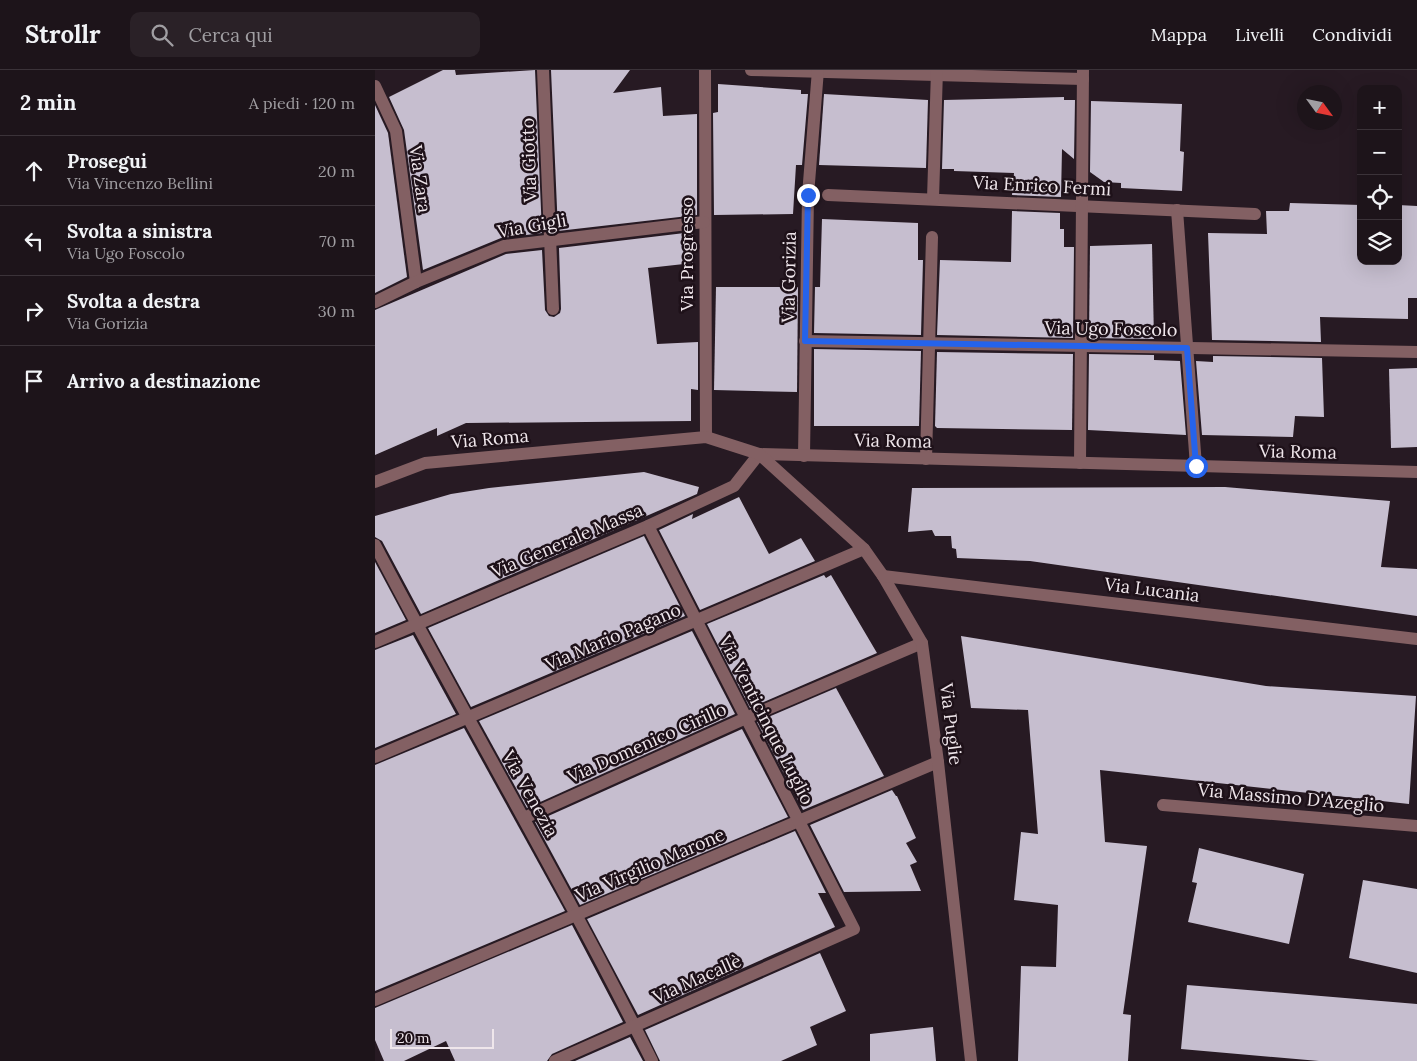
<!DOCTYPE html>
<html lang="it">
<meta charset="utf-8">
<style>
body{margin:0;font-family:Lora,serif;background:#2a2127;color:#f1f3f6}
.controls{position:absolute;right:15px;top:15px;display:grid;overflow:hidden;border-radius:10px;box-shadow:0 5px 20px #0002}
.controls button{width:45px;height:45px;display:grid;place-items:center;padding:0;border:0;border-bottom:1px solid #3b3339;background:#1d141a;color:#f1f3f6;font:25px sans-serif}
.compass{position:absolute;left:922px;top:15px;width:45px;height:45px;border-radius:50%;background:#1d141a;box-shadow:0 5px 20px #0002;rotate:123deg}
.scale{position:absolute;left:15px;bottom:12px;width:104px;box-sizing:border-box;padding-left:5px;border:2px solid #efe6eb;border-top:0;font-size:14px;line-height:18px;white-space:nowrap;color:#efe6eb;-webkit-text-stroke:4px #1e1119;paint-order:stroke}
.stop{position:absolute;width:15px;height:15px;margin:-11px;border:4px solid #2563eb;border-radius:50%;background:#fff}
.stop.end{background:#2563eb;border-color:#fff;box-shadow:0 1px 5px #0008}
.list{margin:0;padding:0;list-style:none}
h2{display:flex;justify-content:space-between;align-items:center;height:65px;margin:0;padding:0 20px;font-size:21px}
h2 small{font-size:16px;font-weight:400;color:#a09ea2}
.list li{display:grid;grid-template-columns:32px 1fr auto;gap:15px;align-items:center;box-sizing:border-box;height:70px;padding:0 20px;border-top:1px solid #3b3339}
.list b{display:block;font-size:19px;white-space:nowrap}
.list p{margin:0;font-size:16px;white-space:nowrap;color:#a09ea2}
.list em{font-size:16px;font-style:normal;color:#a09ea2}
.icon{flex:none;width:28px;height:28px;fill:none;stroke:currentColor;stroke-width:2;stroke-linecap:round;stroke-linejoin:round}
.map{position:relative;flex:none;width:1042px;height:991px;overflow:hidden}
header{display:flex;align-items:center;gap:30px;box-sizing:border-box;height:70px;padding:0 25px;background:#1d141a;border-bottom:1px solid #3b3339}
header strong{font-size:24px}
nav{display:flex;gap:28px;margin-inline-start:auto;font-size:18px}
.search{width:350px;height:45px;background:#2a2127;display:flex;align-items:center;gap:12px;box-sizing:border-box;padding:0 18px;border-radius:10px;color:#a09ea2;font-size:19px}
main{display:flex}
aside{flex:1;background:#1d141a}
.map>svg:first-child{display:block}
.building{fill:#c6becf}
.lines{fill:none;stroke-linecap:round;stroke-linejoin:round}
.minor{stroke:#836063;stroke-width:12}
.tertiary{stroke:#836063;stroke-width:12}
.route{stroke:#2563eb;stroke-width:6}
.labels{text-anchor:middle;stroke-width:5;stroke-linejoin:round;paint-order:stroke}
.street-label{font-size:18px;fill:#efe6eb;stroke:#1e1119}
</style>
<header>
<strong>Strollr</strong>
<div class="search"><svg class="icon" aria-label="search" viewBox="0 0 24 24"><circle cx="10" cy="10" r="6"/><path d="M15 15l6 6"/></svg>Cerca qui</div>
<nav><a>Mappa</a><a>Livelli</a><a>Condividi</a></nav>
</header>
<main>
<aside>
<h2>2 min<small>A piedi · 120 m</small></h2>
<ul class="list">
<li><svg class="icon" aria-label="ahead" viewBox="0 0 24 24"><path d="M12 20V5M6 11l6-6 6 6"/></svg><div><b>Prosegui</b><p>Via Vincenzo Bellini</p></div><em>20 m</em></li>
<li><svg class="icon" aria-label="left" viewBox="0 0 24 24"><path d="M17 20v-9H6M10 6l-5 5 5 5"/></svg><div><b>Svolta a sinistra</b><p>Via Ugo Foscolo</p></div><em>70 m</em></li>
<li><svg class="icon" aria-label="right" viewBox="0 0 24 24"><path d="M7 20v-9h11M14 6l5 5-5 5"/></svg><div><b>Svolta a destra</b><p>Via Gorizia</p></div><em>30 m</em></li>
<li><svg class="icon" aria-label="arrive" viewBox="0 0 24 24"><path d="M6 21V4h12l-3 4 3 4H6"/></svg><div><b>Arrivo a destinazione</b></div></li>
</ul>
</aside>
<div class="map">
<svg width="1042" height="991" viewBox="0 0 1042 991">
<rect width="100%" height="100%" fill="#271a23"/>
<!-- building -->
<g class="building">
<path d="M68,0h12l1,5 79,-5 7,163 -41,5 -78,32 -19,-140 -15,-33z"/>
<path d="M176,0h79l-17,23 48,-6 2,29 34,-2v101l-139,16z"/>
<path d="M343,14l83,6v4h7l-6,71h-6l-3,49 -79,1 -1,-102 5,-1z"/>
<path d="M449,24l104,6 -2,68 -107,-3z"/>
<path d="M689,27v3h11l-1,59 -12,-10 -1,48 -49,-2 2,-22 -60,-2v-2h-12l2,-69z"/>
<path d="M716,31l91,3 -2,47 4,1 -2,39 -61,-3v-5l-17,-1 -14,-10z"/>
<path d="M0,35l13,28 19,144 -32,16z"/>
<path d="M915,133l71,2v56h37v-56l19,1v92h-9v21l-88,-2 1,25 -109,-2 -4,-107 59,1 -1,-23h23z"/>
<path d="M637,141l48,2v16h4v18h10l-1,91 -136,-3 3,-75 71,2z"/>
<path d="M447,149l96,4v37h5l-2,75 -107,-2 1,-46h5z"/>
<path d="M318,162v31l-45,5 9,76 41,-2v48l-7,-1v32l-225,2 -29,13v-8l-62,27v-145l131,-56 36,-4 3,60 4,6 5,1 6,-4 1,-4 -2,-61z"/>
<path d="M777,174l2,95 -65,-1 1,-92z"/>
<path d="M341,217h82l-1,105 -83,-2z"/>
<path d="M439,279l107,2 -2,75h-105z"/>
<path d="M562,282l136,2 -1,76 -135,-2 -2,-2z"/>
<path d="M714,284l65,1v5l26,1 6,74 -98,-5z"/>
<path d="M838,286l109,2 2,59 -29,-1 -2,21 -91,-2 -6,-74 17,1z"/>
<path d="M1042,298v79l-26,1 -2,-79z"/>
<path d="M269,402l55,15 -2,7 -276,120 -39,-73 -7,-4v-21l76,-22 38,-6z"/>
<path d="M850,417l165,14 -9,66 36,2v47l-387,-55 -73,-3 -1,-9 -4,-1 -1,-12h-16l-3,-6 -24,2 4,-44z"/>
<path d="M364,427l30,57 32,-16 14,23 -115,49 -41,-80 34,-16 -1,5z"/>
<path d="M269,466l41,80 -214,91 -43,-79z"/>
<path d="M0,492l31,58 -31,13z"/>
<path d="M449,505l2,3 5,-3 46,78 -127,55 -43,-84z"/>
<path d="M317,561l43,83 -208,94 -48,-87z"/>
<path d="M38,565l43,79 -81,34v-98z"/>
<path d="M586,566l305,50 150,10 -7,108 -309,-34 5,72 42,4 -24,168 8,1 -3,46h-110l3,-95 35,1 2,-62 -44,-5 7,-68 17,2 -10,-124 -57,-2z"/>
<path d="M461,618l48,88 -81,34 -46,-88z"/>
<path d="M89,658l101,183 -190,80v-226z"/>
<path d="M367,659l46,88 -208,88 -45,-83z"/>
<path d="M517,720l4,6h1l19,42 -10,5 11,19 -7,3 11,26 -77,1 -34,-67z"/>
<path d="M420,761l31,62h-8l17,34 -197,88 -51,-96z"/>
<path d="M824,778l105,26 -15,70 -101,-22 9,-39 -5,-1z"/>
<path d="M988,810l54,9v84l-68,-15z"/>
<path d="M197,855l51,97 -71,32 -5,7h-92l-9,-20 -42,20h-20l-9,-21v-32z"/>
<path d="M445,883l26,58 -36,16 7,18 -36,16h-121l-15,-31z"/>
<path d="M812,915l230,19v57h-98l-138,-12z"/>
<path d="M558,957l3,34h-66v-27z"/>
<path d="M255,967l13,24h-68z"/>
</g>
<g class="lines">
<!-- minor -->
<g class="minor">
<path d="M168,0l10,239"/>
<path d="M330,0l1,367"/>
<path d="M376,0l332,9"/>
<path d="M0,16l21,45 20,151"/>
<path d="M453,125l427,19"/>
<path d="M558,129l4,-129"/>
<path d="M802,140l19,256"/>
<path d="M0,232l41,-20 88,-36 200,-24"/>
<path d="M430,271l612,11"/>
<path d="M429,386l4,-261 10,-125"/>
<path d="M551,389l6,-222"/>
<path d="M705,393l3,-393"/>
<path d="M0,475c90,173 190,341 277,516"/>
<path d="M0,572l273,-116 86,-40 25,-32 658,18"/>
<path d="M0,687l489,-208"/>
<path d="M788,735l254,21"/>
<path d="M149,748l222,-100 176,-75"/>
<path d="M0,930l563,-238"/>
<path d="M180,991l299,-132 -206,-403"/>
</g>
<!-- tertiary -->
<g class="tertiary">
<path d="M0,412l50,-19 281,-26 53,17 105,95 19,27 39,67 16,119 33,299"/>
<path d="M508,506l534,63"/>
</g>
</g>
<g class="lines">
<!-- route -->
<path class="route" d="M433,125l-3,146 382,7 9,118"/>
</g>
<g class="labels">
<!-- street labels -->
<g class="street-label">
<text transform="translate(154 90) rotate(-92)" y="6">Via Giotto</text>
<text transform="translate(45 109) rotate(82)" y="6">Via Zara</text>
<text transform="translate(667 116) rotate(3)" y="6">Via Enrico Fermi</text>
<text transform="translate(157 156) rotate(-10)" y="6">Via Gigli</text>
<text transform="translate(312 184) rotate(-90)" y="6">Via Progresso</text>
<text transform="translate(414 207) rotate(-89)" y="6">Via Gorizia</text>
<text transform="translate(736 259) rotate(1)" y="6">Via Ugo Foscolo</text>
<text transform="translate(115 369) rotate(-5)" y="6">Via Roma</text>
<text transform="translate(518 371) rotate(1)" y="6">Via Roma</text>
<text transform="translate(923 382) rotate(1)" y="6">Via Roma</text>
<text transform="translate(192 471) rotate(-23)" y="6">Via Generale Massa</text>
<text transform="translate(777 520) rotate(7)" y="6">Via Lucania</text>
<text transform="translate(238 567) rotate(-23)" y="6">Via Mario Pagano</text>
<text transform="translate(391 650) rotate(63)" y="6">Via Venticinque Luglio</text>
<text transform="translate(576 654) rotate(83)" y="6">Via Puglie</text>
<text transform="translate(272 673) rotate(-24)" y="6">Via Domenico Cirillo</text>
<text transform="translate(155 724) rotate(61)" y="6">Via Venezia</text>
<text transform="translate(916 728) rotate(5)" y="6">Via Massimo D'Azeglio</text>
<text transform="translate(275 795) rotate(-23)" y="6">Via Virgilio Marone</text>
<text transform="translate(322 909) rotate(-24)" y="6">Via Macallè</text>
</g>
</g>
</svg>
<div class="controls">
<button>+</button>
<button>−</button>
<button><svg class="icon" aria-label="locate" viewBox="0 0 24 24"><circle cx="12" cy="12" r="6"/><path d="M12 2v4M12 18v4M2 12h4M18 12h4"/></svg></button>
<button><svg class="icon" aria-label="layers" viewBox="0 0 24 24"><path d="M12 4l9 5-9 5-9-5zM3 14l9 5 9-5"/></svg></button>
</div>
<svg class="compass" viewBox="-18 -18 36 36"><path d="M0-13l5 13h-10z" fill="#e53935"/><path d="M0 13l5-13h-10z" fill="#a09ea2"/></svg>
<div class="scale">20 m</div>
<div class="stop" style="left:821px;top:396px"></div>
<div class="stop end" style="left:433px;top:125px"></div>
</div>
</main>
